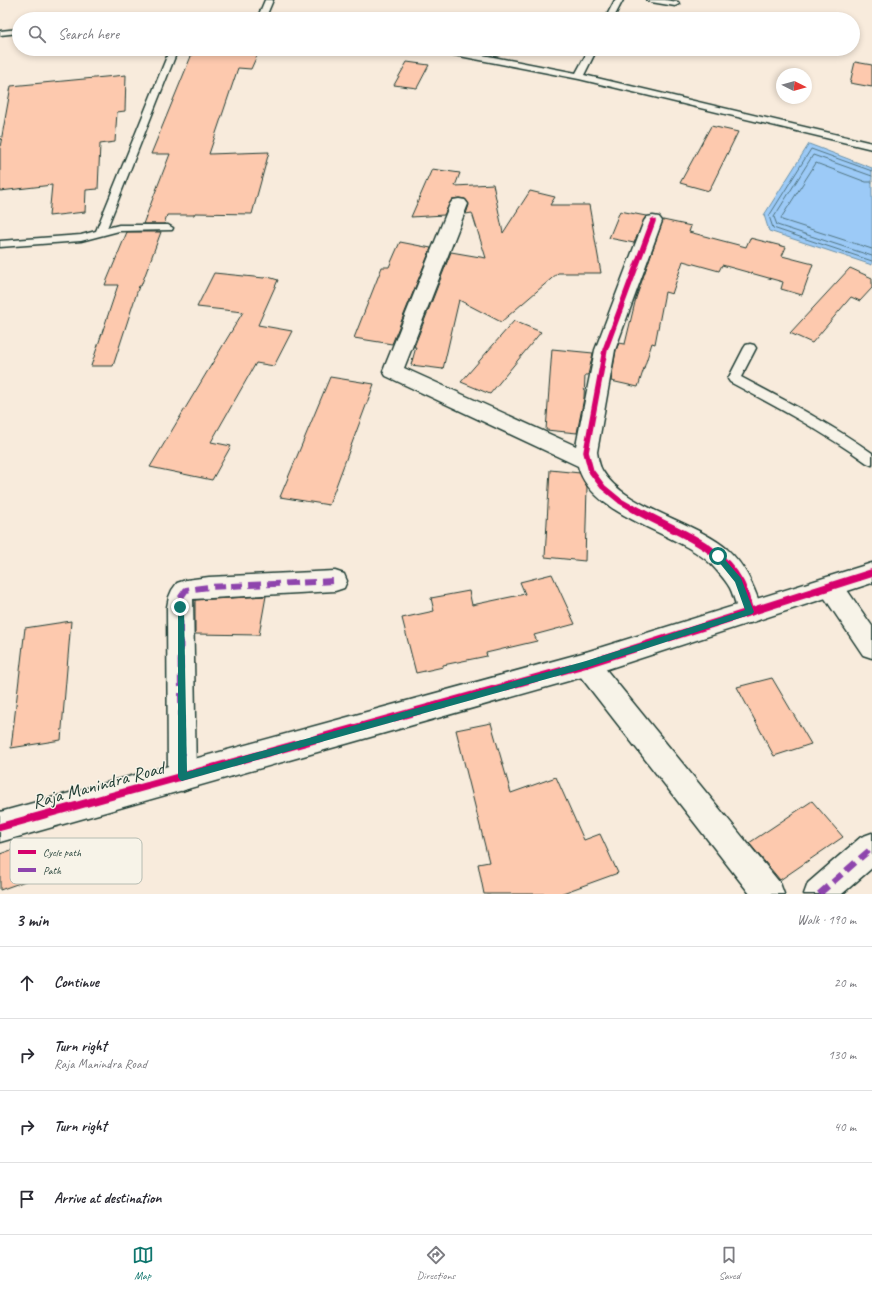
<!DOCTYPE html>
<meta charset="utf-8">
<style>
body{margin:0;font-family:Caveat,sans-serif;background:#f7f7f7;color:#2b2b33}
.compass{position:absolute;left:776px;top:68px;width:36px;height:36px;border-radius:50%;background:#fff;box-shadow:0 2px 6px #0003;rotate:96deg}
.stop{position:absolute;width:12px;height:12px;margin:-9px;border:3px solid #0f766e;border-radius:50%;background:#fff}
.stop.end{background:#0f766e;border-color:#fff;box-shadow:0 1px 4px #0008}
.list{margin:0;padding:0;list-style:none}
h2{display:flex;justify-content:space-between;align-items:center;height:52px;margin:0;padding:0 16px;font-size:17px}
h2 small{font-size:13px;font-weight:400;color:#7c7c81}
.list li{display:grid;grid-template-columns:26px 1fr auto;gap:12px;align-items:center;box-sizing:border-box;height:72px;padding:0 16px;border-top:1px solid #e1e1e2}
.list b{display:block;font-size:15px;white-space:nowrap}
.list p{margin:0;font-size:13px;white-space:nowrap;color:#7c7c81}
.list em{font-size:13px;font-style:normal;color:#7c7c81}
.icon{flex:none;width:22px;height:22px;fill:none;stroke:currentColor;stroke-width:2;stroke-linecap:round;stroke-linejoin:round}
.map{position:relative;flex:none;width:872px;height:894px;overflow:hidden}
.search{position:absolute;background:#fff;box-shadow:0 2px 6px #0003;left:12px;right:12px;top:12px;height:44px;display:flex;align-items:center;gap:10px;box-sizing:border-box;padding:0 14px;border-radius:22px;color:#7c7c81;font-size:15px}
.sheet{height:340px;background:#fff}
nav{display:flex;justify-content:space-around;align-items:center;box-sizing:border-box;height:56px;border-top:1px solid #e1e1e2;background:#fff;font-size:11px;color:#7c7c81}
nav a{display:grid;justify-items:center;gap:2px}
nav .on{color:#0f766e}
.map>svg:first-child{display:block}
.water{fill:#9ccaf7;stroke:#6a92a9}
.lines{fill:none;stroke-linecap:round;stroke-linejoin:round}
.shore{stroke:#517582;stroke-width:1}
.building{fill:#fdc9ae;stroke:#1f3d34}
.service-casing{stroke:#1f3d34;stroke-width:3}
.minor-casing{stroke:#1f3d34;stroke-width:3}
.tertiary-casing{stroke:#1f3d34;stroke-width:3}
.service{fill:#f7f3e8;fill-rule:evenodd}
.minor{fill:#f7f3e8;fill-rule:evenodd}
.tertiary{fill:#f7f3e8;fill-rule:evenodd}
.quiet{stroke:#8e44ad;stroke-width:6;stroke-dasharray:12 6;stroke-linecap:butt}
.cycleway-far1-casing{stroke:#f7f3e8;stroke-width:8}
.cycleway-casing{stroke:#f7f3e8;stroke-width:10}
.cycleway-far1{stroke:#d6006c;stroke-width:5.5}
.cycleway{stroke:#d6006c;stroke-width:8}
.route{fill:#0f766e}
.labels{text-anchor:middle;stroke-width:3;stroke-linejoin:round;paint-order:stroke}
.near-street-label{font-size:19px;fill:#1f3d34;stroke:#f7f3e8}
.key{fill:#f7f3e8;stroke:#b6bcb2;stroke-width:1}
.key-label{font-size:11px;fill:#1f3d34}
</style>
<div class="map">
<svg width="872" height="894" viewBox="0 0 872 894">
<rect width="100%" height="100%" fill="#f8ebdc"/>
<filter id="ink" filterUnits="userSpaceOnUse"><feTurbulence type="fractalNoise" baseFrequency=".025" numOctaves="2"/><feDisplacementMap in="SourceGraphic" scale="8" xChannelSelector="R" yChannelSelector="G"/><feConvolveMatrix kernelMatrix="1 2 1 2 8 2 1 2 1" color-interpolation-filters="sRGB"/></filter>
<g filter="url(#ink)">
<!-- water -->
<path class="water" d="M809,144l63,24v97l-103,-34 -5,-16z"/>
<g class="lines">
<!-- shore -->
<g class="shore">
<path d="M872,171l-61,-22 -42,67 4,12 99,33"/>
<path d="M872,176l-59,-21 -39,62 3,8 95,31"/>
<path d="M872,182h-6l-50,-19 -35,55 1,2 90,29"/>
</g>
</g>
<!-- building -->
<g class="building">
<path d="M194,49h66l-9,20 -13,-1 -29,86 60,-2 -17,62 -57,-1 -1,2h-27l-3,9h-21l27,-70h-19z"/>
<path d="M407,62l22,3 -12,23 -23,-3z"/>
<path d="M855,62l17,3v22l-22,-4z"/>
<path d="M126,75l-1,36 -8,1 -2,30 -15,2 -2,45 -12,1 -1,22 -36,4 3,-31 -52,6v-44l11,-61z"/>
<path d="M711,126l27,6 -29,59 -29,-8z"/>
<path d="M432,169l28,4 -5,13 38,-2 10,49 27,-42 25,6 -5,8h39l12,68h-43l-57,49 -42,-22 -16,69 -32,-4 5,-18h-2l37,-95 35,6 -14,-45 -6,1 3,-9 -4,-6 -6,-1 -7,1 -8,16 -33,2z"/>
<path d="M620,211l26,5 -12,27 -25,-5z"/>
<path d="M663,220l28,6 -2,6 57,15 4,-9 36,9 -4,9 31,8 -11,31 -21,-6 2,-7 -61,-17 -3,6 -36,-10 -11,33 -7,-2 -10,52 -3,-1 -14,44 -27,-6 5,-31 3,-7 6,1 11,-46z"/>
<path d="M127,232h34l-20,54h-2l-26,80h-22l27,-81h-13z"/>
<path d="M400,242l31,6 -39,96 -38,-6 28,-71h7z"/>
<path d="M850,268l22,10v10l-12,13 -9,-4 -39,46 -22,-10z"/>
<path d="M214,273l50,5 1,-2 13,4 -20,45 34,6 -18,35 -18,-3 -45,79 20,4 -19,34 -62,-13 93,-155 -46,-5z"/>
<path d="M514,321l27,11 -51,62 -29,-12z"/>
<path d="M552,349l41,4 -5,22h-3l-1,23 -7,35 -31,-3z"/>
<path d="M330,377l44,7 -45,121 -49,-8z"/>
<path d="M550,470l30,3 7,14 -2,74 -40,-4z"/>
<path d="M552,574l23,50 -41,11 3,6 -51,12 1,3 -44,9v2l-27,6 -14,-55 32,-7 -3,-13 38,-7 3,14 53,-11 -5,-12z"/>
<path d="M266,596l-7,39 -64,-1v-34z"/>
<path d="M71,621l-10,119 -50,8 14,-120z"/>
<path d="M772,678l39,66 -37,12 -37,-69z"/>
<path d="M491,723l20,70 45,-16 28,63 16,-6 18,39 -58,21h-76l-6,-30 11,-2 -33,-132z"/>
<path d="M812,801l31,36 -63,43 -31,-37z"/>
<path d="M28,844l3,35 -31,11v-36z"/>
</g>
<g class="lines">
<!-- service casing -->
<g class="service-casing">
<g id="service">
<path d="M265,0h8l-8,19h-8z"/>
<path d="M615,0h8l-10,19h-8z"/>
<path d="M647,0h18l13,2 1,2 -4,2 -24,-4z"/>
<path d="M19,29v4l-19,2v-4z"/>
<path d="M170,49h8l-71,179 12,-3h49l5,3 -1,2 -53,1 -38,10 -81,6v-6l81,-6 15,-4z"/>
<path d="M435,49h17l124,24 13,-24h8l-13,26 288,68v6l-293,-70 -140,-27z"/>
<path d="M750,344l4,1 2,3 -15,29c45,24 90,47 131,76v12l-5,-2c-43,-31 -90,-56 -137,-81l-2,-3 16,-31 2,-3z"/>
</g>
</g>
<!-- minor casing -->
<g class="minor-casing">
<g id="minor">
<path d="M459,199l6,1 3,4 -64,164 172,78 19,-96 49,-129 3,-4 6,-1 6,1 3,4 -47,129 -18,102c1,6 2,13 5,18 22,38 91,50 125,79 20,18 27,39 36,63l-4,8 -9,3 -9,-3c-5,-11 -6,-22 -11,-32 -5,-9 -13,-17 -19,-24 -35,-33 -120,-47 -133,-98l-192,-90 -3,-5 67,-167 3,-4z"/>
<path d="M335,571l9,3 3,7 -3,7 -9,3 -142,8 3,178 -4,10 -10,4 -10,-4 -4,-10 -1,-170 2,-10 3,-7 5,-7 9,-3 23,-3z"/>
<path d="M831,577l9,3 32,46v32l-9,-3 -41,-61 -3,-7 3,-7z"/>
<path d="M586,652l9,4 185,227 4,11h-34l-173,-222 -4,-8 4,-8z"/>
<path d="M872,833v35l-30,26h-38l4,-11 53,-46z"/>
</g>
</g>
<!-- tertiary casing -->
<g class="tertiary-casing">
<path id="tertiary" d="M872,563v20l-286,93 -586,166v-30l586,-160z"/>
</g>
<!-- service -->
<use href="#service" class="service"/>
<!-- minor -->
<use href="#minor" class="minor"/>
<!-- tertiary -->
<use href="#tertiary" class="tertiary"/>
<!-- quiet -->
<g class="quiet">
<path d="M182,777l-2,-170 1,-10 5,-7 23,-3 126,-6"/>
<path d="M819,894l53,-46"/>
</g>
<!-- cycleway-far1 casing -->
<g class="cycleway-far1-casing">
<path id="cycleway-far1" d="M634,509l-14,-8 -17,-14 -12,-16 -5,-19 19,-102 48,-129"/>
</g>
<!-- cycleway casing -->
<g class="cycleway-casing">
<g id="cycleway">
<path d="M633,508c37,22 85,34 107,75 5,9 6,19 10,29"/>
<path d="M0,827l586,-163 286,-91"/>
</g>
</g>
<!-- cycleway-far1 -->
<use href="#cycleway-far1" class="cycleway-far1"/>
<!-- cycleway -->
<use href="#cycleway" class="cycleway"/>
</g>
</g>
<!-- route -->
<path class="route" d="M718,553l2,1 21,24 13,34 -2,2 -166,54 -404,113 -2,-1 -2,-3v-172l2,-1 4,3 3,165 399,-111 159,-51 -10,-28 -21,-26z"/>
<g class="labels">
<!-- near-street labels -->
<g class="near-street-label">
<text transform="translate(98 784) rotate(-15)" y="7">Raja Manindra Road</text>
</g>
</g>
<!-- legend -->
<rect x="10" y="838" width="132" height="46" rx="6" class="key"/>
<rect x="18" y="850" width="18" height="4" fill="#d6006c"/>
<rect x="18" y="868" width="18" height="4" fill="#8e44ad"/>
<g class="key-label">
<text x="43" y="856">Cycle path</text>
<text x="43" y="874">Path</text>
</g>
</svg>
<svg class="compass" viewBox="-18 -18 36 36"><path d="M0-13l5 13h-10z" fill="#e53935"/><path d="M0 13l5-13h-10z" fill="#7c7c81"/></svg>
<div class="stop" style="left:718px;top:556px"></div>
<div class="stop end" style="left:180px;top:607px"></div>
<div class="search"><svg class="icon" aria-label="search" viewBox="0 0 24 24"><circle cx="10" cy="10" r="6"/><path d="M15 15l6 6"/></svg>Search here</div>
</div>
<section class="sheet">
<h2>3 min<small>Walk · 190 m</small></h2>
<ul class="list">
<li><svg class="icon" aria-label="ahead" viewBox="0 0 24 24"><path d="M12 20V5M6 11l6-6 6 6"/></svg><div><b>Continue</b></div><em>20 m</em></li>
<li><svg class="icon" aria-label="right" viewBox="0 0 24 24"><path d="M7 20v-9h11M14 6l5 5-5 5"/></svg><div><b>Turn right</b><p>Raja Manindra Road</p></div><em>130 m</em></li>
<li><svg class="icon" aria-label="right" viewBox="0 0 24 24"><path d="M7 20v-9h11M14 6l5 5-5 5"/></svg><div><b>Turn right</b></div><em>40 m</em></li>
<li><svg class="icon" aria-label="arrive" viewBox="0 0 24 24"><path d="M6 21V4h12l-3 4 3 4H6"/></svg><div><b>Arrive at destination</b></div></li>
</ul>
</section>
<nav>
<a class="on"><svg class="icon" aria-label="map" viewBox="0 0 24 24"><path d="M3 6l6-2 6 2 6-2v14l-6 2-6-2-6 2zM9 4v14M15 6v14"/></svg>Map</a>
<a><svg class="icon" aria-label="directions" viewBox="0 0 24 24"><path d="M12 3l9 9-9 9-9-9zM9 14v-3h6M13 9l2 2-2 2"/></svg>Directions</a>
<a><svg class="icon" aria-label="saved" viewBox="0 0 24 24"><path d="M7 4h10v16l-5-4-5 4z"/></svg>Saved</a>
</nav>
